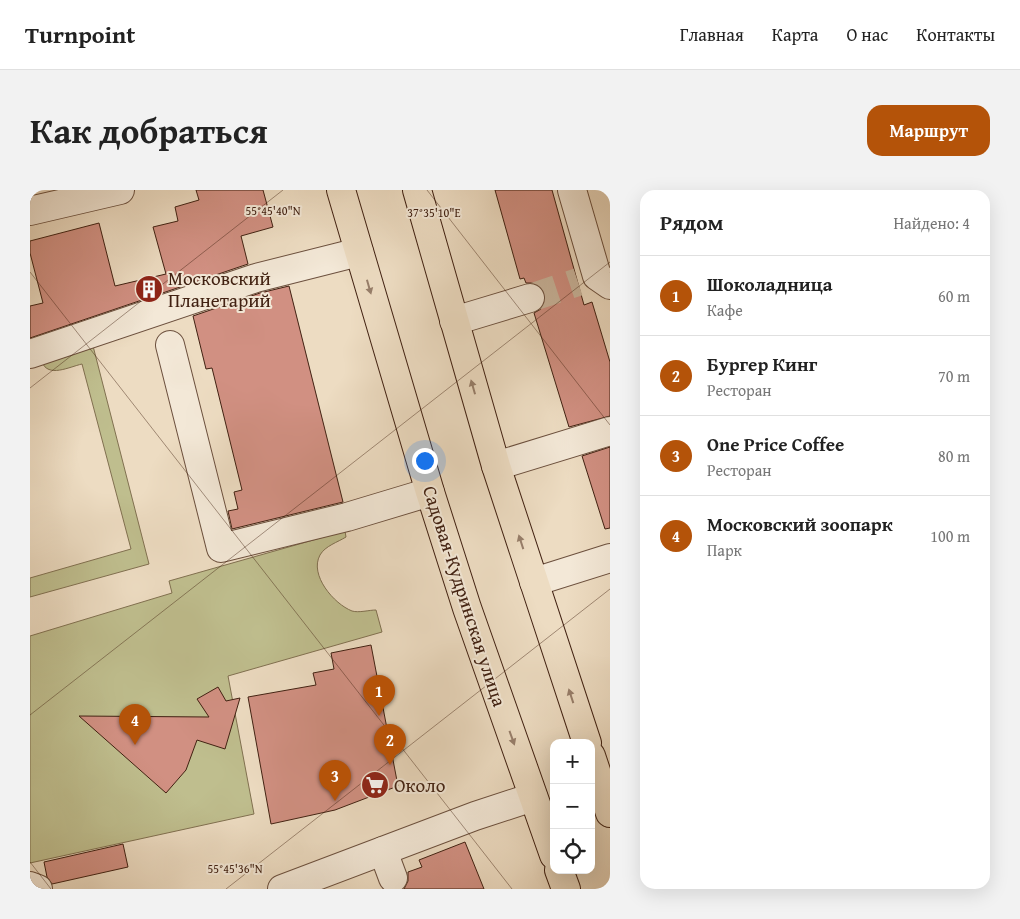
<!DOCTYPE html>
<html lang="ru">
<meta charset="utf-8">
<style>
body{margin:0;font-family:"Gentium Book Plus",serif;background:#f2f2f2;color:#222}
.controls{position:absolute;right:15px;bottom:15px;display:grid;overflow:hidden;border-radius:10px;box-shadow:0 5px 20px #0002}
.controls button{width:45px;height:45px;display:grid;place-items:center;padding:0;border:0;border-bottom:1px solid #e0e0e0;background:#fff;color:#222;font:25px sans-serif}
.you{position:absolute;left:394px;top:270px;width:18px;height:18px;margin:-12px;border:4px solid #fff;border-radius:50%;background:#1a73e8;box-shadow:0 0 0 8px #1a73e833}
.badge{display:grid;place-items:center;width:32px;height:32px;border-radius:50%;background:#b45309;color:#fff;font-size:16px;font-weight:700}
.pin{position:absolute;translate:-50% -41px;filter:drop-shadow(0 1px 2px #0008)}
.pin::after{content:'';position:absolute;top:26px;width:18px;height:15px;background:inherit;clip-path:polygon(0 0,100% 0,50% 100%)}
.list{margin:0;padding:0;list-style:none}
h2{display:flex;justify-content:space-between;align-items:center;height:65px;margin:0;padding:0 20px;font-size:21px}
h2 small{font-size:16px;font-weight:400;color:#767676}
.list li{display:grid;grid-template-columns:32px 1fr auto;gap:15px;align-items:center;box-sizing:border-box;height:80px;padding:0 20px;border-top:1px solid #e0e0e0}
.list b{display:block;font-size:19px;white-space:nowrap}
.list p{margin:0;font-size:16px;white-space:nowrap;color:#767676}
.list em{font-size:16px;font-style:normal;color:#767676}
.icon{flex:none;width:28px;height:28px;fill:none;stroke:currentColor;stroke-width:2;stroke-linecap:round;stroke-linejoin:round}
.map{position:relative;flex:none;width:580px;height:699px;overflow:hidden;border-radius:15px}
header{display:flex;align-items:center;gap:30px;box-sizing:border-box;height:70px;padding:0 25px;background:#fff;border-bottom:1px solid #e0e0e0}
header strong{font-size:24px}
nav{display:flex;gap:28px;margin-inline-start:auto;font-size:18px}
.intro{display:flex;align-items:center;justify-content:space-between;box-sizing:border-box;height:120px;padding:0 30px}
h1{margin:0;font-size:35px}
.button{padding:12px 22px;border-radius:15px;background:#b45309;color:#fff;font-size:18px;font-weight:700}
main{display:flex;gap:30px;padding:0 30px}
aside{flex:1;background:#fff;border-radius:15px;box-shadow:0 5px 20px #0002}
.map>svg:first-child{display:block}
.green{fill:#bfbe8e;stroke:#807050}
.building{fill:#d19082;stroke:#412112}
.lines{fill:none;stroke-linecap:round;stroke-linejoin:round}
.minor-tunnel{stroke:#cbb79f;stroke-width:28;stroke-dasharray:28 14;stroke-linecap:butt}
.minor-casing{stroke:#6c503e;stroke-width:30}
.major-casing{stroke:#412112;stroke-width:30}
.minor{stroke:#f3e8d7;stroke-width:28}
.major{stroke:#eddcc2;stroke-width:28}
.oneway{fill:#977e6a}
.ticks{fill:none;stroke:#412112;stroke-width:1;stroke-opacity:0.45}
.labels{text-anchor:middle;stroke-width:4;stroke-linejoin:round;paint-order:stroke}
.poi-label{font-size:19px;fill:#412112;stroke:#f3e8d7;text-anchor:start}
.street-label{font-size:19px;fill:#412112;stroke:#f3e8d7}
.ticks-label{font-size:12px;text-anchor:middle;fill:#412112;stroke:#f3e8d7;stroke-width:4;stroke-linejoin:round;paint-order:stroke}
</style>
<header>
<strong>Turnpoint</strong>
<nav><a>Главная</a><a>Карта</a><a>О нас</a><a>Контакты</a></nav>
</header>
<div class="intro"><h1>Как добраться</h1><a class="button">Маршрут</a></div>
<main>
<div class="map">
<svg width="580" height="699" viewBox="0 0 580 699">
<rect width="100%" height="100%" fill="#eddcc2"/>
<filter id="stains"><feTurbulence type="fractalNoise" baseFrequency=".004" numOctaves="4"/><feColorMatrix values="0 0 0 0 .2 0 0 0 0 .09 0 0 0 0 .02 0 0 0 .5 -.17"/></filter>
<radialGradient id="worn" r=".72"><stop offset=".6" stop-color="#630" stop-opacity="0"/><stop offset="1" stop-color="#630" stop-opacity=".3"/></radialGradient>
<!-- green -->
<g class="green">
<path d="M62,152l57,222 -119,33v-19l101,-29 -49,-185c-13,3 -34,14 -40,-2z"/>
<path d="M315,341l1,6c-8,5 -21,9 -26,18 -11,20 14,49 32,56 7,2 17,-1 24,-1l6,22 -154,44 26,138 -224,49v-227l142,-43 -3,-12z"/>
</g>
<!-- building -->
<g class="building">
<path d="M166,0h67l10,37 -32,9 7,28 -218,74v-32l13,-3 -13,-50v-12l69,-18 16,63 51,-12 -13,-47 25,-6 -3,-14 24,-7z"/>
<path d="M465,0h57l32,115 8,-3 18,60v54l-41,11 -35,-114 7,-4 4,-7v-9l-5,-7 -7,-3h-7l-2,-5 -4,1z"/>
<path d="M259,96l54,216 -111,27 -4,-18 10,-2 -4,-17 8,-2 -30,-122 -6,1 -13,-53 67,-23z"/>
<path d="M580,257v81l-5,1 -23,-73z"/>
<path d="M341,455l27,141 -63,24 -64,14 -23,-127 68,-12 -3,-12 21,-4 -3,-16z"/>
<path d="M188,497l8,14 14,-3 -15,51 -28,-9 -11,30 -20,23 -87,-77 130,1 -12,-18z"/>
<path d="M435,652l19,47h-80l4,-8v-9l14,-5 -3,-7z"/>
<path d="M93,654l5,23 -76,17 -5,-7 -3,-15z"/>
</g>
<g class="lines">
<!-- minor-tunnel -->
<path class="minor-tunnel" d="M500,108l48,-16"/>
<!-- minor casing -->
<g class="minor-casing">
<g id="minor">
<path d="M542,0l25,86 13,9"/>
<path d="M0,21l90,-21"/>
<path d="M424,131l76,-23"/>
<path d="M140,155l51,203 126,-31 83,-25"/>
<path d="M0,164l226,-76 103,-26"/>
<path d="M466,276l114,-35"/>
<path d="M504,392l76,-24"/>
<path d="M353,661l10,27"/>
<path d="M0,696l8,3"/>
<path d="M252,699l193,-73 58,-19"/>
</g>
</g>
<!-- major casing -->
<g class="major-casing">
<g id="major">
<path d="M311,0l89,302 37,116 87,247"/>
<path d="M387,0l79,276 91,277"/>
<path d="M561,566l19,57"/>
<path d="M529,680l7,19"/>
</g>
</g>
<!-- minor -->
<use href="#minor" class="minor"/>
<!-- major -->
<use href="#major" class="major"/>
</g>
<!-- one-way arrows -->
<defs><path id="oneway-solid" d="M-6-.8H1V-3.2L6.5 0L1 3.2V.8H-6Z" transform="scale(1.25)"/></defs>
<g class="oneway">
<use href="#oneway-solid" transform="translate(339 97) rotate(74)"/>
<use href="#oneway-solid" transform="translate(443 197) rotate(-106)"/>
<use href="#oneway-solid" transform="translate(491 352) rotate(-108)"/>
<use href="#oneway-solid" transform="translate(541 506) rotate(-108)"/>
<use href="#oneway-solid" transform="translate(482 548) rotate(70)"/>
</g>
<!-- ticks -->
<path class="ticks" d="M397,0l183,235M0,82l482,617M0,198l253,-198M0,525l580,-453M0,672l21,27M196,699l384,-300"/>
<!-- icons -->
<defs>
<g id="building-disc" transform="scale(1.4375)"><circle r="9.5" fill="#8f2418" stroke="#f3e8d7"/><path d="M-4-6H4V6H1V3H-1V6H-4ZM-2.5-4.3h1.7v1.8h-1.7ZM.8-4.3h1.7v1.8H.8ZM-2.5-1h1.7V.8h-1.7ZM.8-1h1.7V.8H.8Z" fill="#fff"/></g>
<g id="supermarket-disc" transform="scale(1.4375)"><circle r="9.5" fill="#8f2418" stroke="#f3e8d7"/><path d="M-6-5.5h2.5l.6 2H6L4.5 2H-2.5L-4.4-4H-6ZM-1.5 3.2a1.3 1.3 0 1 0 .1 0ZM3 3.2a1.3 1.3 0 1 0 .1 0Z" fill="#fff"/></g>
</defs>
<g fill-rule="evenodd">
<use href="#building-disc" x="119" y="99"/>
<use href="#supermarket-disc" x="345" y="595"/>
</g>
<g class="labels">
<!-- poi labels -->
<g class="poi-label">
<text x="138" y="95">Московский<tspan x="138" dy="22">Планетарий</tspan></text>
<text x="364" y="602">Около</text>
</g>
<!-- street labels -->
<g class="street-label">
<text transform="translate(435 406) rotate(72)" y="7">Садовая-Кудринская улица</text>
</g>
</g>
<g class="ticks-label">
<text x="243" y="25">55°45'40"N</text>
<text x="404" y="27">37°35'10"E</text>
<text x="205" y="683">55°45'36"N</text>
</g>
<rect width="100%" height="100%" filter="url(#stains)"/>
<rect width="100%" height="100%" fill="url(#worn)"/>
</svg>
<div class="controls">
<button>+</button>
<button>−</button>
<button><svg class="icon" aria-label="locate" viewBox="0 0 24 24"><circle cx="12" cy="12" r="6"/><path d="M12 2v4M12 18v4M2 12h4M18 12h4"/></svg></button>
</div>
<div class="you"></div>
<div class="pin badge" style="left:349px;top:526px">1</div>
<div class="pin badge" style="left:360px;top:575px">2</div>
<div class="pin badge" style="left:305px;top:611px">3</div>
<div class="pin badge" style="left:105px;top:555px">4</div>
</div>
<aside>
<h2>Рядом<small>Найдено: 4</small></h2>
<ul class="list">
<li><span class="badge">1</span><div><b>Шоколадница</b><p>Кафе</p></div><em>60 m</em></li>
<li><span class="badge">2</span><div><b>Бургер Кинг</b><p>Ресторан</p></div><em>70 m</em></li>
<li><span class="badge">3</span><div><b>One Price Coffee</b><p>Ресторан</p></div><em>80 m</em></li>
<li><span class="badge">4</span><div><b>Московский зоопарк</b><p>Парк</p></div><em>100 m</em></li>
</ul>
</aside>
</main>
